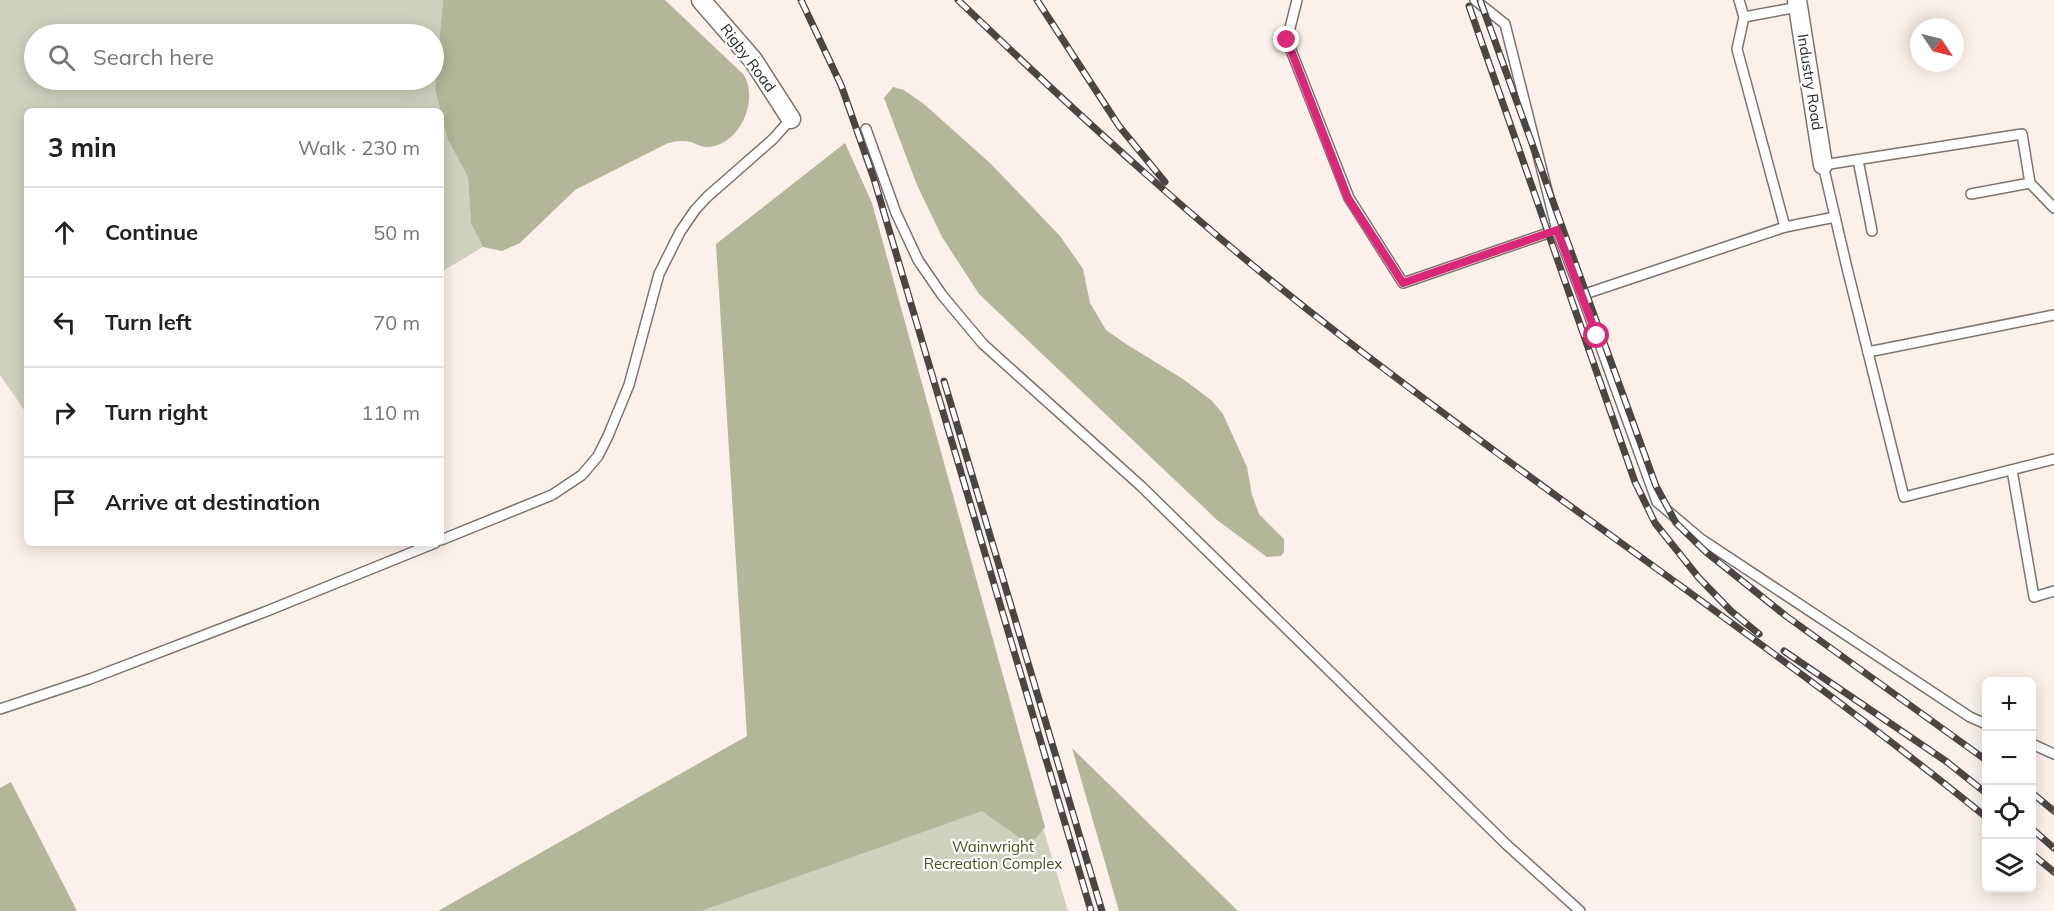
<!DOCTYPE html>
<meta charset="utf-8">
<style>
body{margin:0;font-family:Mulish,sans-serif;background:#f2f2f2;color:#222}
.controls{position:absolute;right:18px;bottom:18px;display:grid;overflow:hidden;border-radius:9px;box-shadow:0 3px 15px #0003}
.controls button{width:54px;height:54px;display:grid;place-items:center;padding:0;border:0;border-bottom:2px solid #e0e0e0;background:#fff;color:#222;font:30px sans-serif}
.compass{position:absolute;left:1910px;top:18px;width:54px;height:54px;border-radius:50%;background:#fff;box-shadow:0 3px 15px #0003;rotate:125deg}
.stop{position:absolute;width:18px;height:18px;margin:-14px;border:4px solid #db2777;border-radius:50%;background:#fff}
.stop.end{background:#db2777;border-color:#fff;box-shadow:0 2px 6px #0008}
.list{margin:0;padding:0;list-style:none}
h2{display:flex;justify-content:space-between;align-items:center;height:78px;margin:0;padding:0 24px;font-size:26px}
h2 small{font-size:20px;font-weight:400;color:#767676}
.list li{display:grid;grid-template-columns:39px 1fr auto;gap:18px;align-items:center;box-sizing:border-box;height:90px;padding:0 24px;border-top:2px solid #e0e0e0}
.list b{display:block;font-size:22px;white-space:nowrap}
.list em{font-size:20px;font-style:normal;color:#767676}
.icon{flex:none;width:33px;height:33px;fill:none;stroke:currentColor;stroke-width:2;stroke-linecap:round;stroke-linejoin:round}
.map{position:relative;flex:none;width:2054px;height:911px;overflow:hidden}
.search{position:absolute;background:#fff;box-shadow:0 3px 15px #0003;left:24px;top:24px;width:420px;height:66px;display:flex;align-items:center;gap:15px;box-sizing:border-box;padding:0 21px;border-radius:33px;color:#767676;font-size:22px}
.panel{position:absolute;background:#fff;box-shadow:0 3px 15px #0003;left:24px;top:108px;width:420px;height:438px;border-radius:9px}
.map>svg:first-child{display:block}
.green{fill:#d0d1bd;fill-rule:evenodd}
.forest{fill:#b4b699}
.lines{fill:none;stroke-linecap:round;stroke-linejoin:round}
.lane-casing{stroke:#7e746e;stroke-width:12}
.street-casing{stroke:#7e746e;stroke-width:21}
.lane{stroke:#fff;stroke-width:9}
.street{stroke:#fff;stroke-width:18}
.rail-casing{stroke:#4c4643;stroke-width:7}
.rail{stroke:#fff;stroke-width:4.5;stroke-dasharray:14;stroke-linecap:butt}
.route{stroke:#db2777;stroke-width:8}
.labels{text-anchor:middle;stroke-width:4.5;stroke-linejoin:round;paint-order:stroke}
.street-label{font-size:15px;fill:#2c2825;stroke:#fff}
.park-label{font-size:15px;fill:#4e4f1d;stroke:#fff}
</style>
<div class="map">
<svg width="2054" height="911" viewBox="0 0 2054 911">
<rect width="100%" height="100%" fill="#fcf0ea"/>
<!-- green -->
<g class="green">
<path d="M0,0h443l-8,89 6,22h-414v303l-27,-39zM34,34h400v46h-400z"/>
<path d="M441,112l7,28 20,37 3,46 12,24 -42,25z"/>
<path d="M1030,784l38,127h-394z"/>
</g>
<!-- forest -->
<g class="forest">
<path d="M443,0h222l79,75c15,26 -4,69 -35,72 -6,1 -12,-3 -18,-5 -8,-2 -15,-1 -23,1l-93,47 -55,53 -18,8 -19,-4 -12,-24 -3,-46 -20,-37 -13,-51z"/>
<path d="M893,87l11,3 20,14 67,60 69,72 23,33 7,34 16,27 20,14 57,35 28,21 12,14 24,53 5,28 7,19 25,25v13l-3,4 -14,1 -50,-37 -238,-226 -37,-57 -25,-52 -33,-87z"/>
<path d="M845,143l27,60 173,624 -15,18 -48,-34 -281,100h-263l309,-175 -31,-492z"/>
<path d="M1072,748l166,163h-119z"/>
<path d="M11,782l66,129h-77v-123z"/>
</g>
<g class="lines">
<!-- lane casing -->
<g class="lane-casing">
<g id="lane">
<path d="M1297,0l-10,40 62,158 54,85 154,-53"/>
<path d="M1475,0l30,24 52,206 25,65 203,-68"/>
<path d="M1739,0l5,17 -7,32 48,178 50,-10"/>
<path d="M1744,17l54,-10"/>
<path d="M866,129l30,84 22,47 24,35 41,49 159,143 365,358 73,66"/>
<path d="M1858,160l14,71"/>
<path d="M2030,183l24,25"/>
<path d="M1971,194l59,-11 -8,-49 -199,31 24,103 57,229 150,-38"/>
<path d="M1582,295l75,207 44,37 269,178 16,7"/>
<path d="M1868,352l186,-37"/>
<path d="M2012,470l22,127 20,-6"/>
<path d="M441,540l111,-45 30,-20 16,-19 10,-20 21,-51 30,-111 21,-42 15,-22 12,-13 66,-58 18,-20"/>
<path d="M0,709l90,-30 177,-68 168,-68"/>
<path d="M2032,744l22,10"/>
</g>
</g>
<!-- street casing -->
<g class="street-casing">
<g id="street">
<path d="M701,0l52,60 38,59"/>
<path d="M1797,0l26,165"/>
</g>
</g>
<!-- lane -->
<use href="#lane" class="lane"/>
<!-- street -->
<use href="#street" class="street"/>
<!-- rail casing -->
<g class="rail-casing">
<g id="rail">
<path d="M801,0l40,85 33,94 217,732"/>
<path d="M958,0c122,117 248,232 382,335 213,165 438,313 646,482"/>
<path d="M1037,0l82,126 46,56"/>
<path d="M1480,0l176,486 20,37 30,29 80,64 200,144"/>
<path d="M1469,6l166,476 20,41 44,55 32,33 28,23"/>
<path d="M944,381l158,530"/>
<path d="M1784,651l163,111 39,31"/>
<path d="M2032,793l22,18"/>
<path d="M2032,829l22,19"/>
<path d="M2032,854l22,18"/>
</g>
</g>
<!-- rail -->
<use href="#rail" class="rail"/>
</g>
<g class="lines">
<!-- route -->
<path class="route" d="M1287,40l61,158 55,85 154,-53 40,106"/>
</g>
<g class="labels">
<!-- street labels -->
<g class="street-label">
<text transform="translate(748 58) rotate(53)" y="5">Rigby Road</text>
<text transform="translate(1810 82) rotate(81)" y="5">Industry Road</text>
</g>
<!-- park labels -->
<g class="park-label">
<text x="993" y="852">Wainwright<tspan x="993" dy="17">Recreation Complex</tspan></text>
</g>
</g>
</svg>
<div class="controls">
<button>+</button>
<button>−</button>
<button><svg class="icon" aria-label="locate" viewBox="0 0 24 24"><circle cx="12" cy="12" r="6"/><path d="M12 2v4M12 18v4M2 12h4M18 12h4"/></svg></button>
<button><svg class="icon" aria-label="layers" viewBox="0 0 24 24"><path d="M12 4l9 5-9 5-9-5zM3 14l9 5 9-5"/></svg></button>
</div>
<svg class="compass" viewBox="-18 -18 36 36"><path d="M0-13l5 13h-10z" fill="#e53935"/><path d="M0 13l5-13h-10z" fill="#767676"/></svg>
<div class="stop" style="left:1597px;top:336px"></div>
<div class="stop end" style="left:1287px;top:40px"></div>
<div class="search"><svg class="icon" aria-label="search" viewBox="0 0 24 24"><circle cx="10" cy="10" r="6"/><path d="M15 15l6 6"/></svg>Search here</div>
<section class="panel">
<h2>3 min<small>Walk · 230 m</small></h2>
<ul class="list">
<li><svg class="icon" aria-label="ahead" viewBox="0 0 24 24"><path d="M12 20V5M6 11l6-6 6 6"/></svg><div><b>Continue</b></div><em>50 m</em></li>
<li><svg class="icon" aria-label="left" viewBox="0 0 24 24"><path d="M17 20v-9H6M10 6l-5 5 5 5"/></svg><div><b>Turn left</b></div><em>70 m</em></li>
<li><svg class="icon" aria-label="right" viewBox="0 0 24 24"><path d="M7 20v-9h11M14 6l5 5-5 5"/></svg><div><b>Turn right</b></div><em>110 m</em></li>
<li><svg class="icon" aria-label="arrive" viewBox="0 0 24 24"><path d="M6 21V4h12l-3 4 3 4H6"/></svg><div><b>Arrive at destination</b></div></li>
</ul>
</section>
</div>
